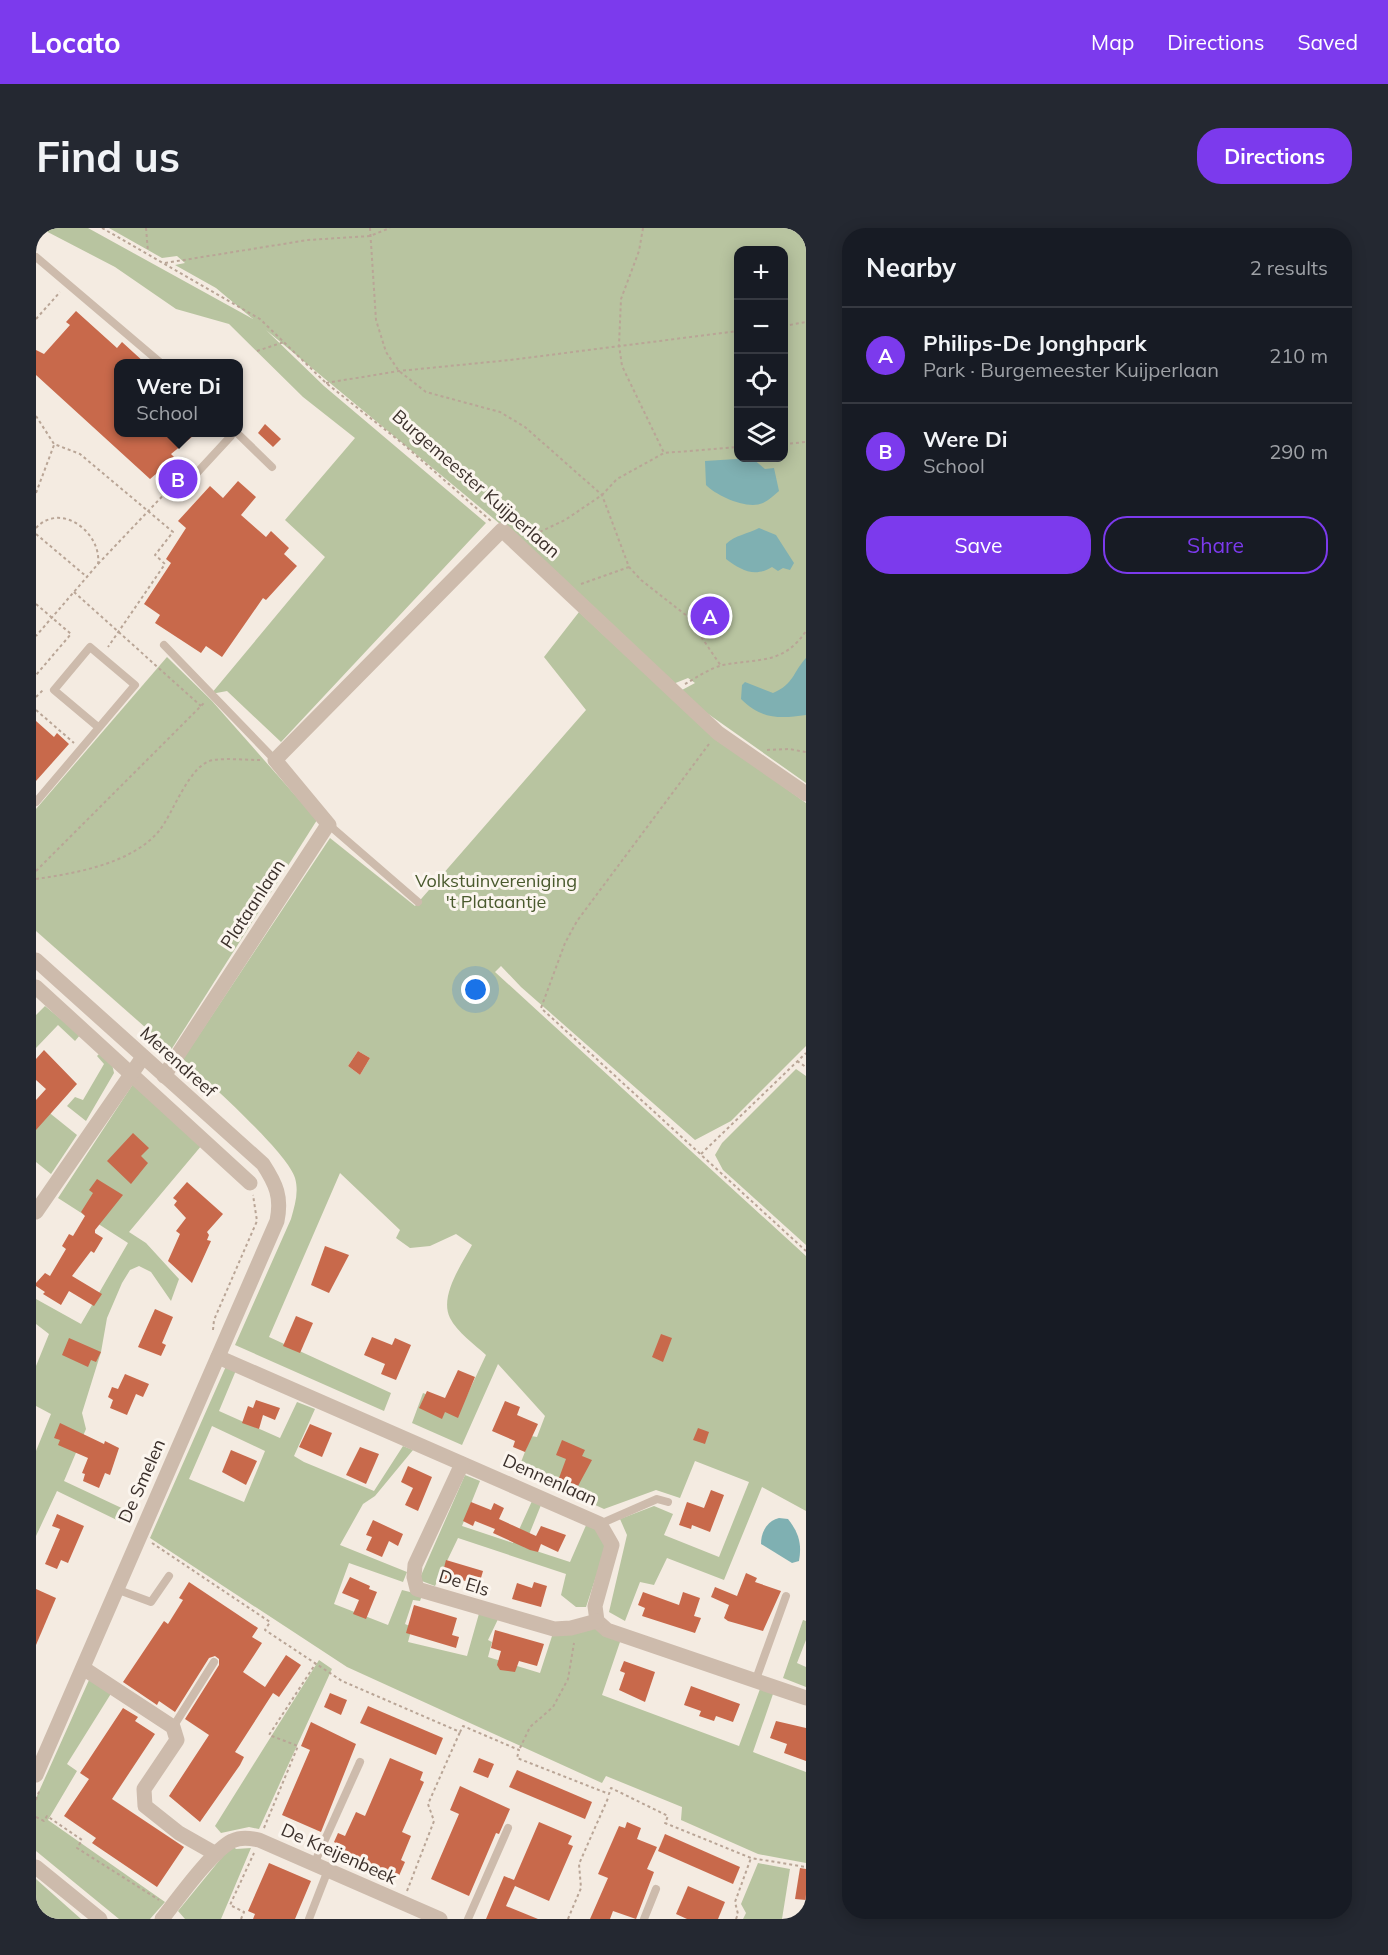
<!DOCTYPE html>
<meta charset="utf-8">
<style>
body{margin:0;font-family:Mulish,sans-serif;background:#242831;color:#f1f3f6}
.controls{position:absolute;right:18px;top:18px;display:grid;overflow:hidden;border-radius:12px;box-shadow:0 3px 15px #0003}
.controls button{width:54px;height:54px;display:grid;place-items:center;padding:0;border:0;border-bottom:2px solid #363941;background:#171b24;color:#f1f3f6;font:30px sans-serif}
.you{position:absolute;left:440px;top:762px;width:21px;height:21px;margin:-15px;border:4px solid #fff;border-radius:50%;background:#1a73e8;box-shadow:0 0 0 9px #1a73e833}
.badge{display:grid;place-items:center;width:39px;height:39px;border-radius:50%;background:#7c3aed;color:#fff;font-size:20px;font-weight:700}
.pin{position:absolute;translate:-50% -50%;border:3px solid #fff;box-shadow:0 2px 6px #0006}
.popup{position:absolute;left:78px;top:131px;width:129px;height:78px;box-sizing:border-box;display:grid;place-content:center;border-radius:12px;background:#171b24;filter:drop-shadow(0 2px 4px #0005);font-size:20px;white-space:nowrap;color:#9ea1a6}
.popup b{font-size:22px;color:#f1f3f6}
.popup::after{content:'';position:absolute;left:50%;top:100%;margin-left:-12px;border:12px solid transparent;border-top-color:#171b24}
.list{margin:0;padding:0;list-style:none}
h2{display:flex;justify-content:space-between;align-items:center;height:78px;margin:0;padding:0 24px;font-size:26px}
h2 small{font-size:20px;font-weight:400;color:#9ea1a6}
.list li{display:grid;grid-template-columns:39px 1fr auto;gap:18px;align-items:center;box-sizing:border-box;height:96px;padding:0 24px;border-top:2px solid #363941}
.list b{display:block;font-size:22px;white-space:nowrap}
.list p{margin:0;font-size:20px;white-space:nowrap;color:#9ea1a6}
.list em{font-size:20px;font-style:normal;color:#9ea1a6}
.actions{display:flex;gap:12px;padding:18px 24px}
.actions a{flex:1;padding:14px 0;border:2px solid #7c3aed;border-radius:24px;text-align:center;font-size:21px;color:#7c3aed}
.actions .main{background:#7c3aed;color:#fff}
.icon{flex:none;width:33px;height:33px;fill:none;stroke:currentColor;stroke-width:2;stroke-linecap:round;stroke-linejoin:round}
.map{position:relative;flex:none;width:770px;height:1691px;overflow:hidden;border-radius:24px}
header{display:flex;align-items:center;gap:36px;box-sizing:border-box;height:84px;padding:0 30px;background:#7c3aed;color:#fff}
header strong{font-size:28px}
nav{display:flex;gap:33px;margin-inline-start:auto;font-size:21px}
.intro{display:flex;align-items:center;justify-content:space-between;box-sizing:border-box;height:144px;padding:0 36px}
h1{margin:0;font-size:42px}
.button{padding:15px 27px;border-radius:24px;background:#7c3aed;color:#fff;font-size:21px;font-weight:700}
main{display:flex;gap:36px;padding:0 36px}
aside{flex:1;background:#171b24;border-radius:24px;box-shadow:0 3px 15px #0003}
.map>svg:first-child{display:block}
.green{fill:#b8c4a0;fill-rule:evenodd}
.water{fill:#7fb0b2}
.building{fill:#c8694b}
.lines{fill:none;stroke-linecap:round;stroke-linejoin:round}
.path{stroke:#b9a596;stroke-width:2;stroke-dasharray:3 3;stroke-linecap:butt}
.service{stroke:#cdbbac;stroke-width:8}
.minor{stroke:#cdbbac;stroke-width:15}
.tertiary{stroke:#cdbbac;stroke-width:15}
.labels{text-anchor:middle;stroke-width:6;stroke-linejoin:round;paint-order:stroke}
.street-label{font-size:18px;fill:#3b302b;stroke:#fbf5ee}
.park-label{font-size:18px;fill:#4a5a2e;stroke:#fbf5ee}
</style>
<header>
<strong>Locato</strong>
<nav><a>Map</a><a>Directions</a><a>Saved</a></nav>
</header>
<div class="intro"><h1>Find us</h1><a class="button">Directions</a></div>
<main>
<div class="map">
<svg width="770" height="1691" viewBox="0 0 770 1691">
<rect width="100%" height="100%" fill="#f4ebe1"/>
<!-- green -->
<g class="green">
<path d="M4,0h48l165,91 -37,-31 -41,-23 10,-2 -8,-7 -15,2 -53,-30h697v555l-102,-72 -22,-21 13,-7 -7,-5 -15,6 -156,-146 -251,-208 58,56 162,137 -205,219 -54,-51 -16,3 114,-137 -40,-37 70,-82 -52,-41 -74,-73 -53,-15 -61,-42zM702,22h46v208h-46z"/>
<path d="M543,384l127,118 100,73v243l-75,75 -36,19 -174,-153 -20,-21 -6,6 311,284v255l-44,-24 -38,93 -57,-22 -13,27 -14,-3 -15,39 -16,-9 18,-77 -7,-16 34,-13 19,8 -9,21 55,22 30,-75 -54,-21 -15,37 -24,-8 -52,19 -86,-39 13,-34 6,1 8,-21 -47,-52 -36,81 -50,-22 11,-30 38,15 25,-53c-11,-10 -29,-23 -36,-37 -11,-22 12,-54 22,-73l-16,-11 -26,12 -20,2 -14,-10 4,-8 -60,-57 -71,164 122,56 -7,18 -149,-66 56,-126c4,-14 8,-27 4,-41 -7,-25 -89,-98 -112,-119l147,-221 85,68 171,-196 -42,-53zM322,823l12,7 -10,17 -12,-9z"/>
<path d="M131,429l45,44 105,119 -146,230 -135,-119v-122z"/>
<path d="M9,778l35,29 -5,6 -17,-16 -22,23v-33z"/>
<path d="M63,826l13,10 2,9 -28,48 -19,-15 8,-9 8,3 21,-36 -7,-8z"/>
<path d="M760,841l10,7v169l-83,-75 -8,-15 7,-12z"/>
<path d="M99,853l72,58 -78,93 17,11 33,36 -8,22 -20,-29 -12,-6 -9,4 -8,13 -15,35 -6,34 -19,61 4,16 -22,52 64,30 -5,12 -66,-32 -21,45v-85l15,-37 -15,-8v-40l13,-32 -13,-10v-25l45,25 47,-81 -70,-45z"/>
<path d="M0,874l41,33 -26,39 -15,-12z"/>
<path d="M191,1136l10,4 -18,43 61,27 17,-36 18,7 -21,47 10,6 70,29 29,-45 10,4 -38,46 -12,8 -23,41 67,27 -4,10 -54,-19 -15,41 54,21 14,-35 20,5 -2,6 -7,-1 -8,24 7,3 -4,15 59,14 13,-46 20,5 -12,25 4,2 -4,15 52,16 13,-40 45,-5 23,11 -19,56 137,51 21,-57 13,5 -20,58 53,20v91l-48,-9 -77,-34 1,-13 -76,-31 -4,7 -255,-116 -197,-129zM176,1198l53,25 -21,51 -55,-23z"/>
<path d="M429,1247l15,6 -18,45 51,17 19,-42 9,4 -17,42 46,15 17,-39 9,4 11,16 -21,64h-10l-15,-12 5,-21 -108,-36 -23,48 -16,-6z"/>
<path d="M767,1392l3,1v19l-9,23 9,4v20l-23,-9z"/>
<path d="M283,1432l13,9 -73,160 -10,-2 -28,6 -6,-7z"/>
<path d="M53,1452l23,12 -45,72 10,7 -29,49 117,82 -15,17h-31l-83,-68v-53z"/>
<path d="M198,1619l2,2 15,-1 -30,71h-36l-7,-8 45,-55z"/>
<path d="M722,1635l32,6 -8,50h-39l3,-6 -5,-9z"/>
<path d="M0,1651l45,40h-45z"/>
</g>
<!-- water -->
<g class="water">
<path d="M716,230l13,11 9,-1 5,23c-5,4 -10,9 -16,12 -16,7 -46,-7 -57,-18l-1,-24z"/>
<path d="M723,300l17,7 18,28 -4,7 -7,-2 -5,3 -6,-4c-18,11 -31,3 -46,-8v-15c9,-9 22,-10 33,-16z"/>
<path d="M770,430v57c-27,4 -45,4 -65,-16l1,-14 3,-3 28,11c21,-9 20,-21 33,-35z"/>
<path d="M743,1290l9,1c11,14 14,25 11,42l-7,2 -31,-19c0,-12 6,-23 18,-26z"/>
</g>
<!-- building -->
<g class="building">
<path d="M40,83l41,37 5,-6 23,21h-27v69h80l-27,22 4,4 -25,21 -114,-104v-25l8,4 26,-29 -4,-3z"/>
<path d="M229,196l16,15 -8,8 -15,-14z"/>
<path d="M202,253l18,16 -15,18 25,22 5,-6 18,17 -5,6 13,12 -31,34 -3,-2 -41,59 -16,-11 -5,7 -46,-30 5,-8 -16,-11 27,-41 -5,-4 20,-31 -8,-7 32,-35 13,12z"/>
<path d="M0,493l18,16 3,-4 12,11 -33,37z"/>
<path d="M8,822l33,34 -41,46v-30l10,-11 -10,-9v-21z"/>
<path d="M322,823l12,7 -10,17 -12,-9z"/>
<path d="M97,905l16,15 -8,8 7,7 -17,21 -24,-23z"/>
<path d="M61,951l26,16 -28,35v3l8,5 -9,15 -3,-2 -19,25 30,18 -8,12 -25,-15 -8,14 -18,-11 2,-2 -9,-6v-3l9,-10 5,3 16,-27 -4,-3 7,-12 4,2 12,-20 -4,-4 12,-19 -4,-3z"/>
<path d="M151,954l36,32 -16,18 2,3 -2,5 4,1 -19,42 -24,-22 12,-27 -4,-3 10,-13 -12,-13 3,-4 -4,-3z"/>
<path d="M289,1018l24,9 -20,38 -18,-8z"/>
<path d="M119,1081l18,8 -11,26 4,2 -5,11 -23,-9z"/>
<path d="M260,1088l17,7 -13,30 -17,-7z"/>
<path d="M625,1106l11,4 -9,24 -11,-5z"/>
<path d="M336,1109l20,8 3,-7 16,7 -15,35 -15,-6 4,-10 -21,-9z"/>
<path d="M33,1110l32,14 -5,10 -5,-2 -3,7 -26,-12z"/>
<path d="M422,1142l17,7 -17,41 -13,-6 -3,7 -23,-11 8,-17 18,7z"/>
<path d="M89,1146l24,10 -6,13 -7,-3 -9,21 -17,-7 3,-8 -5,-3 4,-10 6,2z"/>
<path d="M220,1172l24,8 -5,12 -12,-5 -4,14 -17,-6 6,-17 5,2z"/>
<path d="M469,1173l15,6 -3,8 21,9 -13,28 -12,-5 2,-6 -23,-10z"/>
<path d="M24,1195l44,21 1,-3 14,7 -9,27 -5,-2 -6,15 -16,-7 2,-7 -3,-1 6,-15 -30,-13 2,-5 -6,-2z"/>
<path d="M274,1196l22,9 -10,24 -23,-10z"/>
<path d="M662,1200l11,4 -4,12 -12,-4z"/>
<path d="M526,1212l23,10 -3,6 10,4 -14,26 -19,-8 7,-19 -10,-4z"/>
<path d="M324,1219l19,7 -13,30 -20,-9z"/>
<path d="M195,1222l26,11 -11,24 -24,-13z"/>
<path d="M372,1238l24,11 -14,34 -13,-6 8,-17 -12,-6z"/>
<path d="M675,1262l13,5 -14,37 -18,-7 -1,4 -12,-4 8,-23 17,6z"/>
<path d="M435,1274l20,8 3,-7 10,5 -5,11 37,17 5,-10 25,9 -8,17 -17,-8 -3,8 -8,-2 -37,-17 2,-4 -20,-8 -2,5 -10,-5z"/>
<path d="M21,1286l27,12 -16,37 -7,-3 -4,9 -12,-5 15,-35 -8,-3z"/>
<path d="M337,1292l30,14 -5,12 -9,-5 -7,16 -16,-7 6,-13 -6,-2z"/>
<path d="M410,1332l37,11 -4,14 -24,-7 -1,5 -13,-4z"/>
<path d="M710,1345l11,5 -2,4 26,9 -18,40 -35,-10 -4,-3 5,-13 -18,-8 4,-10 22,9z"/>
<path d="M314,1349l20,9 -1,3 8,3 -11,27 -13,-5 6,-14 -17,-7z"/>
<path d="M153,1354l69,46 -6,9 10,6 -19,29 22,15 21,-32 15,10 -22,32 -6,-4 -38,59 9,5 -4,8 -40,57 -31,-26 40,-61 -24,-16 34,-54v-6l-4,-3 -6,2 -34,54 -16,-11 -2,4 -34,-23 41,-61 4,3 15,-24 -4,-2z"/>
<path d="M498,1354l13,4 -6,21 -29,-8 5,-16 15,5z"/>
<path d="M0,1361l20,9 -20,47z"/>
<path d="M607,1364l36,13 4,-13 17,6 -6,18 7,2 -6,15 -53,-17 3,-8 -7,-3z"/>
<path d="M378,1377l43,13 -5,17 7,2 -3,11 -50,-15z"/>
<path d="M459,1402l49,14 -7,22 -18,-5 -4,11 -15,-2 -3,-5 4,-14 -10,-3z"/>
<path d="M588,1433l31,11 -10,30 -26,-12 6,-17 -5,-2z"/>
<path d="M655,1458l49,18 -7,18 -17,-6 -2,5 -15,-5 2,-5 -17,-6z"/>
<path d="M294,1465l17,7 -6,15 -17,-8z"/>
<path d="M332,1478l75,32 -7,17 -76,-32z"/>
<path d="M87,1480l15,9 -3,4 20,13 -43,65 72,48 -27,40 -65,-44 4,-5 -32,-22 25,-37 -9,-6z"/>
<path d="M740,1493l30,7v33l-22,-8 3,-9 -17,-6z"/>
<path d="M275,1494l45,22 -35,88 -39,-17 28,-65 -9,-4z"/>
<path d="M354,1530l33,14 -3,8 4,2 -22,50 9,4 -10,24 4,2 -7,16 -60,-25 3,-7 -7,-4 4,-9 7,3 11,-24 9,4z"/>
<path d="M443,1530l15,6 -6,14 -15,-6z"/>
<path d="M481,1542l75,32 -7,17 -76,-32z"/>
<path d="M424,1558l50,23 -11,25 -3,-1 -27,63 -38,-17 28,-65 -9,-4z"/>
<path d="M503,1594l33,14 -4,8 5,2 -24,55 -34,-15 -9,20 32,13h-52l18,-43 10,4z"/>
<path d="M591,1594l14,6 -4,11 20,8 -10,22 7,3 -18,47 -23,-8 -3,8h-20l18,-41 -10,-4 21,-48 6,2z"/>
<path d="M629,1606l75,33 -7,17 -75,-33z"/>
<path d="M233,1635l42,18 -16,38h-42l2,-5 -7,-3z"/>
<path d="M764,1640l6,1v31l-11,-1z"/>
<path d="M652,1658l37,16 -7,17h-31l-11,-5z"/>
</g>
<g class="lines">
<!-- path -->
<g class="path">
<path d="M66,0l158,91 66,64 76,60 89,78"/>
<path d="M110,0l2,24"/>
<path d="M334,0l6,92 10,32 13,19 27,21 74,20 25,15 77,68 27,72 12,13 46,36 34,50"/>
<path d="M607,0l-4,23 -18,48 -2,46 3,21 42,87"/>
<path d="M129,35l143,-23 62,-4 20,-8"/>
<path d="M0,91l24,-27"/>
<path d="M748,98l22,-4"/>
<path d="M221,123l27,-9"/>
<path d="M290,155l73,-12 111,-11 228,-29"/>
<path d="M0,188l18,28 26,10 93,78 -18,23 10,9 -57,83"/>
<path d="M748,216l22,-2"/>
<path d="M0,265l18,-48"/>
<path d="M0,300c25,-27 66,5 62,36l-62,72"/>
<path d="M0,306l51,43"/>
<path d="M493,309l36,-17 37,-25 15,-16 47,-26 74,-6"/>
<path d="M62,336l74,-78"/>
<path d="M545,356l48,-17"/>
<path d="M38,364l127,114"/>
<path d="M0,376l35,30 -35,41"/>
<path d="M649,456c11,-6 25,-16 38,-19 36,-7 60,0 83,-34"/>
<path d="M0,469l8,-8"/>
<path d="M0,482l38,33"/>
<path d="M673,516l-132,177 -12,22 -24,65 265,243"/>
<path d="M731,522l22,-1 17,3"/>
<path d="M0,643l168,-168"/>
<path d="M0,651c40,-6 95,-15 123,-48 14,-17 31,-69 55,-71 14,-2 31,0 46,0"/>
<path d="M761,833l9,6"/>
<path d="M665,926l105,-101"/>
<path d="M177,1102l1,-10 43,-99 -4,-26"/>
<path d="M116,1315l118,79 -5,8 77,51 118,51 3,-6 56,24 -2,8 92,36 2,-6 57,28 -3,7 86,35 55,9"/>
<path d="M484,1520l10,-21 23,-20 15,-28 6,-36"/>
<path d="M0,1572l4,-11"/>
<path d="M0,1589l8,4 3,-5 35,24 -5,8 82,52"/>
<path d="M228,1600l34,-82 -29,-11 47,-72"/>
<path d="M371,1663l27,-70 -6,-17 32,-72"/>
<path d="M205,1691l3,-7 -14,-7 24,-52"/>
<path d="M532,1691l13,-31 -2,-24 30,-68"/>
<path d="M700,1691l2,-5 -3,-12 16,-44"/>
</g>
<!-- service -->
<g class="service">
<path d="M0,29l126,107"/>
<path d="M200,204l36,35"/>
<path d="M146,261l49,-53 -1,-4"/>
<path d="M128,417l111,115"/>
<path d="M0,574l99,-117 -45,-38 -36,43 44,37"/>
<path d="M293,597l89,77"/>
<path d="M564,1296l57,-25 11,3"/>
<path d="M80,1361l35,13 18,-26"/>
<path d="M720,1451l30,-83"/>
<path d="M137,1499l41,-65"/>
<path d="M278,1636l46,-102"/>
<path d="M273,1691l19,-49"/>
<path d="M432,1691l40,-91"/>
<path d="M608,1691l12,-30"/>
</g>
<!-- minor -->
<g class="minor">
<path d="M0,759l214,196"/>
<path d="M128,848l163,-250 2,-1 -54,-65 227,-230 216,203 88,61"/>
<path d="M0,984l107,-155"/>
<path d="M182,1129l382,167 12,21 -17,61 2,15 10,9 199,68"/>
<path d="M426,1236l-47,101 -1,12 3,12 137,40 17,-1 26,-7"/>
<path d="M47,1440l90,59 4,13 -33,49 1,17 34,27 37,21"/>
<path d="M0,1639l64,52"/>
<path d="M126,1691c15,-19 50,-68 70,-78 9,-4 17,-3 27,-1l181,79"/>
</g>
<!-- tertiary -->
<path class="tertiary" d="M0,732l227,204c13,20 19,33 14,57l-241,554"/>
</g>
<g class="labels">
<!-- street labels -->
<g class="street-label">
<text transform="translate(440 256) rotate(41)" y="6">Burgemeester Kuijperlaan</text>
<text transform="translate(217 676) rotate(-57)" y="6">Plataanlaan</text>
<text transform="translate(142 834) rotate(42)" y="6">Merendreef</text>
<text transform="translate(514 1252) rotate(24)" y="6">Dennenlaan</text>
<text transform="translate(106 1253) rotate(-66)" y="6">De Smelen</text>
<text transform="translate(428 1355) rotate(17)" y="6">De Els</text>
<text transform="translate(303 1626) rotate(24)" y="6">De Kreijenbeek</text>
</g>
<!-- park labels -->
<g class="park-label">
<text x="460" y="659">Volkstuinvereniging<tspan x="460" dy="21">'t Plataantje</tspan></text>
</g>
</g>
</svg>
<div class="controls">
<button>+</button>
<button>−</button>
<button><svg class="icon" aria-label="locate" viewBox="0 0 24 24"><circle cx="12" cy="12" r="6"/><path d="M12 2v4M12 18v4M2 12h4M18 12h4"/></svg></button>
<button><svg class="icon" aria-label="layers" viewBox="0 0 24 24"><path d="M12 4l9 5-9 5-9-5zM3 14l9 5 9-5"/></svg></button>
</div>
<div class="you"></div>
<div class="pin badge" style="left:674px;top:388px">A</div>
<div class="pin badge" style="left:142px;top:251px">B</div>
<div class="popup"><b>Were Di</b>School</div>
</div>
<aside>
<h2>Nearby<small>2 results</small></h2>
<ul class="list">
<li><span class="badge">A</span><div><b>Philips-De Jonghpark</b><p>Park · Burgemeester Kuijperlaan</p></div><em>210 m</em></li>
<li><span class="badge">B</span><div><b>Were Di</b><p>School</p></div><em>290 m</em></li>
</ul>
<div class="actions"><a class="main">Save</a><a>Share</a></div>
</aside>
</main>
